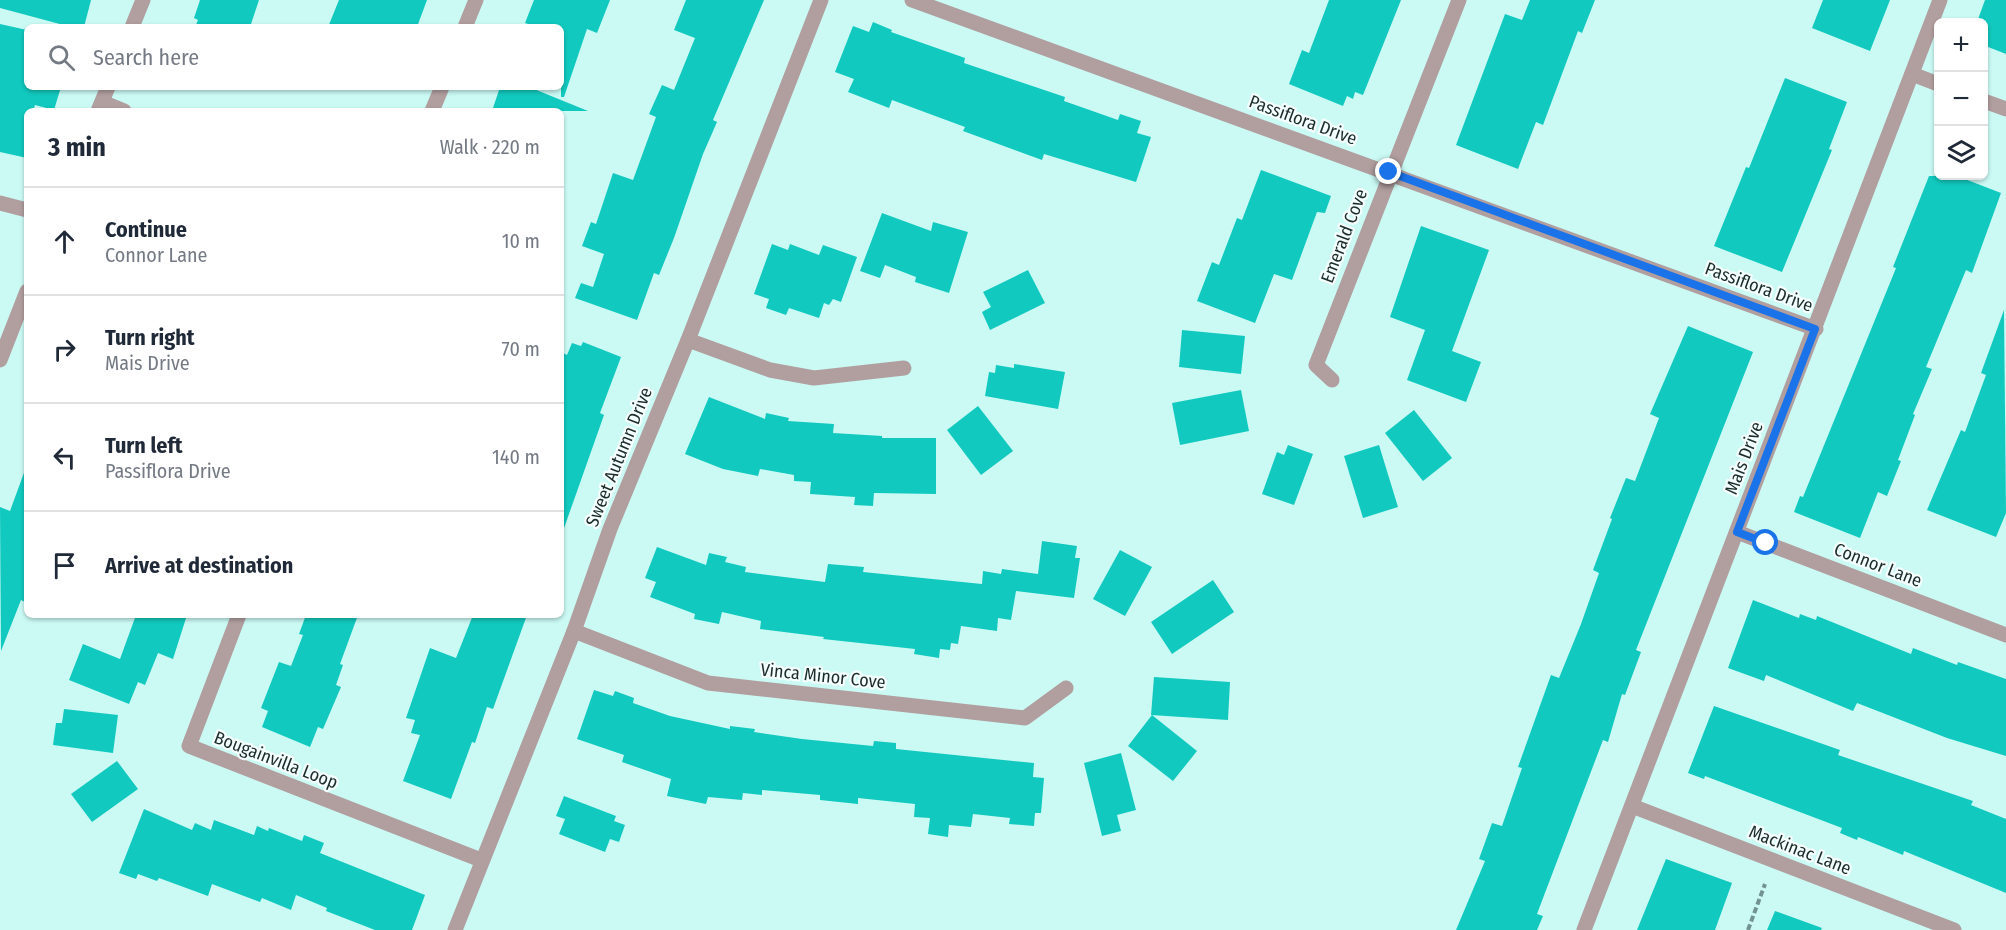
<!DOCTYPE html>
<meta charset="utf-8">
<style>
body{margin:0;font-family:"Fira Sans Condensed",sans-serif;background:#f2f2f3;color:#1f2937}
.controls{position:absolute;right:18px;top:18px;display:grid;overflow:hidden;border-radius:9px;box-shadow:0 2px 4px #0004}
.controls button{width:54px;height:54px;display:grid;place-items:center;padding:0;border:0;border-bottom:2px solid #e0e1e3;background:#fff;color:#1f2937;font:30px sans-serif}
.stop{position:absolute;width:18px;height:18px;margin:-14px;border:4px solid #1a73e8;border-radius:50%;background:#fff}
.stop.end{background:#1a73e8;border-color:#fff;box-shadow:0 2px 6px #0008}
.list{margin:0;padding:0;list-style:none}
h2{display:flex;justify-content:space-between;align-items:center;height:78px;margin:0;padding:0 24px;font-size:26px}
h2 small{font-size:20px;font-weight:400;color:#747a83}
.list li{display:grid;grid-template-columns:39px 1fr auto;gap:18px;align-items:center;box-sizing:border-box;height:108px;padding:0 24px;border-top:2px solid #e0e1e3}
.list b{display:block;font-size:22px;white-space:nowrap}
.list p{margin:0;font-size:20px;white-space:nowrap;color:#747a83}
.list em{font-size:20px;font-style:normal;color:#747a83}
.icon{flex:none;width:33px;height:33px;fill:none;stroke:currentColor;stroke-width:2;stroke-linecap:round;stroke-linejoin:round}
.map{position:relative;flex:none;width:2006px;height:930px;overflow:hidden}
.search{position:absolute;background:#fff;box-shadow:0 2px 4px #0004;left:24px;top:24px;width:540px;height:66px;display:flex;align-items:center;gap:15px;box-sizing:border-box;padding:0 21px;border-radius:9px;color:#747a83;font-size:22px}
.panel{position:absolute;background:#fff;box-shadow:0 2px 4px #0004;left:24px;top:108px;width:540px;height:510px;border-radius:9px}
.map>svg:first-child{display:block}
.building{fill:#11c9be}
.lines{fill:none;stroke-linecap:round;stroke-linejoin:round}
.path{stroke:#739390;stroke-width:4;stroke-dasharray:6 3;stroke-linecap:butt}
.minor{stroke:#b19e9f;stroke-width:15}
.route{stroke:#1a73e8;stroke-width:8}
.labels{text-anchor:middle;stroke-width:4.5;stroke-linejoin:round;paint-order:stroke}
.street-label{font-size:18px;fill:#1b2d2b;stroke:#f5fefd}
</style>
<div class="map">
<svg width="2006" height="930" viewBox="0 0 2006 930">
<rect width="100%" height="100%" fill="#cbfaf5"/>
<!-- building -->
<g class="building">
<path d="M0,0h91l-7,27h-13l-71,-19z"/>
<path d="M200,0h59l-9,27h-55l3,-7 -4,-2z"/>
<path d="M339,0h88l-10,27h-89z"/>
<path d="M534,0h76l-13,33 -10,-4 -23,68h-3v-70h-24l-12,-4z"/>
<path d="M686,0h78l-51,120 4,2 -14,32 -29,84 -15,37 -5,-2 -17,47 -62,-22 6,-15 12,4 11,-33 -22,-8 9,-24 5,2 17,-51 20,7 23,-63 -7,-3 13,-29 12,5 21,-52 -21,-8z"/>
<path d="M1329,0h72l-38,95 -8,-3 -2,7 -6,-3 -4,10 -54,-22 13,-34 7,3z"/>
<path d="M1530,0h65l-13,33 -4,-2 -35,94 -7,-3 -18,47 -62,-24 49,-131 17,6z"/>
<path d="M1823,0h67l-20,51 -58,-23z"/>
<path d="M1985,0h21v54l-23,-9v-23h-6z"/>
<path d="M873,22l19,8 -1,2 74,26 -1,5 101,34 -1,4 54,19 2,-6 21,7 -4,12 14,4 -15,45 -92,-28 -2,6 -79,-29 2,-4 -73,-27 -3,8 -41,-16 6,-13 -19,-7 18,-46 16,6z"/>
<path d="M0,24l27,6v57h34l-7,23 -19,-5 -2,6h-6v47l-27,-6z"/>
<path d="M1785,78l62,24 -18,47 3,1 -50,122 -68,-26 32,-79 3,1z"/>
<path d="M500,87h29l59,24h-96z"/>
<path d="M1261,170l70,26 -6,17 -8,-1 -25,68 -18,-6 -19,49 -58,-22 15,-39 7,3 18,-47 5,2z"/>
<path d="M1929,176h28l44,17 -29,80 -6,-3 -40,97 6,2 -19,45 2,1 -17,45 3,1 -14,35 -9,-4 -18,46 -66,-26 6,-16 3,1 93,-229 -3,-1z"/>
<path d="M882,213l49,18 2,-9 35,10 -19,61 -34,-11 1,-5 -31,-12 -5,13 -20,-7z"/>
<path d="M1421,226l68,24 -37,101 29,11 -15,40 -59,-22 18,-50 -35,-13z"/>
<path d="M772,244l16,6 2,-6 29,11 4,-10 34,12 -16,45 -8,-3 -4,6 -5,-2 -5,15 -30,-10 -3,7 -20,-7 3,-9 -15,-5z"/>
<path d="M1028,270l17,33 -55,27 -8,-18 9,-5 -8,-15z"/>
<path d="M2004,310l2,203 -10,24 -69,-27 34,-80 4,2 21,-57 -5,-2z"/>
<path d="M1688,326l65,26 -117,298 5,2 -16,43 -3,-1 -14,48 -5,-2 -66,174 6,2 -6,14h-81l29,-69 -6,-2 13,-36 10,3 20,-58 -4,-1 33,-92 8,3 22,-54 18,-51 -6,-3 19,-51 -2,-1 16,-40 9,3 24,-63 -9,-4z"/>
<path d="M1182,330l63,6 -4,38 -62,-7z"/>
<path d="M583,342l38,15 -21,56 4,2 -41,116 -2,-1v-178l6,3 5,-12 9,3z"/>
<path d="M1014,364l51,8 -7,37 -73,-13 4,-24 6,1 1,-8 18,3z"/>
<path d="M1241,390l8,41 -69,14 -8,-42z"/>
<path d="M709,397l56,22 1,-6 23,5 -1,3 46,3 -1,9 49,3v2h54v56l-62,-1 -1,13 -19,-1 1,-8 -45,-3 1,-12 -17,-1v-6l-34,-6 -2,7 -35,-7 -38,-15z"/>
<path d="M978,406l35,45 -32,24 -34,-45z"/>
<path d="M1414,410l38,48 -29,23 -38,-48z"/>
<path d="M1288,445l25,9 -19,51 -32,-11 15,-42 7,3z"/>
<path d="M1379,445l19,62 -35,11 -19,-62z"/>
<path d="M25,470l2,133 -6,-3 -20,51 -1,-144 10,4z"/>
<path d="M1042,541l35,5 -2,12h5l-6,40 -58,-7 -5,29 -13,-2 -1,13 -36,-5 -3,18 -7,-1 -1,7 -10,-1 -1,9 -25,-4 1,-5 -92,-10 1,-2 -64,-8 1,-8 -39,-9 -3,12 -25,-5 1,-5 -45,-17 6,-15 -11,-4 12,-31 49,18 3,-12 18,4 -2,5 21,5 -1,5 80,10 3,-18 36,3 -1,5 119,12 1,-13 18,3 1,-5 36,5z"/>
<path d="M1120,550l32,17 -27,49 -32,-17z"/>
<path d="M1213,580l21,32 -62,42 -21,-32z"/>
<path d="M1753,600l46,18 1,-4 16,6 1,-4 94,38 2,-6 44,17 1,-3 48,17v77l-59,-18 -90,-35 -4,8 -87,-36 -2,6 -36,-13z"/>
<path d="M136,615h51l-14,44 -15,-6 -13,32 -7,-3 -9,22 -60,-24 14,-36 37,15z"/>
<path d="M306,615h52l-18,49 3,1 -7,20 5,2 -18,42 -5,-2 -8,20 -48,-20 6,-16 -7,-3 18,-46 12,4 12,-31 -4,-1z"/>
<path d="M473,615h54l-34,94 -6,-2 -12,36 -3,-1 -21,57 -48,-18 17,-46 -9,-2 4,-13 -9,-2 24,-70 26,10z"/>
<path d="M1154,677l76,5 -2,38 -77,-5z"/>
<path d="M594,690l19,6 2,-5 19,7 -1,5 37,13 60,13v-3l25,3 -1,3 48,7 71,7 1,-5 22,2v6l138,14 -1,14 11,1 -3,35h-6l-1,13 -25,-2 1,-6 -37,-4 -2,13 -22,-2 -1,12 -20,-3 2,-16 -16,-1 1,-13 -57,-6v6l-38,-4v-5l-58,-5v5l-19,-2 -1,7 -34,-3 -2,7 -39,-8 4,-17 -49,-17 2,-7 -47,-16z"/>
<path d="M1714,706l126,44 -2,5 135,46 -2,4 35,14v74l-102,-42 -1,4 -45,-18 -1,3 -17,-7 2,-5 -137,-52 -1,3 -16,-6z"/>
<path d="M64,709l54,6 -5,38 -60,-8 3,-22h6z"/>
<path d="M1152,715l45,36 -24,30 -45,-35z"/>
<path d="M1121,753l15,57 -19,5 4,16 -19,5 -18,-73z"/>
<path d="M117,761l21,28 -46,33 -21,-28z"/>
<path d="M564,796l52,20 -2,5 11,4 -6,17 -9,-3 -5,13 -46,-18 6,-15 -9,-3z"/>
<path d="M144,809l48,21 3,-7 16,7 3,-10 40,15 3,-9 11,5 1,-3 33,13 2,-6 20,8 -4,10 105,42 -13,35h-37l-49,-19 1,-3 -31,-13 -5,15 -29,-12 -2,4 -48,-18 -4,12 -49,-18 -2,3 -19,-7 -2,5 -17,-6z"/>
<path d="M1666,859l66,24 -17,47h-78z"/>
<path d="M1775,911l47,17 -1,2h-54z"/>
</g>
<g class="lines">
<!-- path -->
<path class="path" d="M1748,930l17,-46"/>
<!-- minor -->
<g class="minor">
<path d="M912,0l904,329"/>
<path d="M132,27l11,-27"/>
<path d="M465,27l11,-27"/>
<path d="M1912,74l26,10"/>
<path d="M1984,101l22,8"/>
<path d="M102,102l22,9"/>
<path d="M98,111l10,-24"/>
<path d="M432,111l10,-24"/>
<path d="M0,203l27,7"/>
<path d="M688,340l82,30 44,8 90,-10"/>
<path d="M0,360l27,-69"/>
<path d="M1332,380l-16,-15 143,-365"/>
<path d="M1737,532l269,103"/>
<path d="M239,615l-50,131 292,114"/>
<path d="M574,631l134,52 317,35 41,-30"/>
<path d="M1632,806l322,124"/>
<path d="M455,930l119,-299 36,-102 78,-189 133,-340"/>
<path d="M1584,930l356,-930"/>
</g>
</g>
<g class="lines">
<!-- route -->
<path class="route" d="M1389,172l426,157 -78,203 29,11"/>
</g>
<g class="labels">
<!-- street labels -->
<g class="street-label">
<text transform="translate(1303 120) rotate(20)" y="6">Passiflora Drive</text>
<text transform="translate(1344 236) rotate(-69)" y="6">Emerald Cove</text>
<text transform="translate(1759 287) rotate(20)" y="6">Passiflora Drive</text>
<text transform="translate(619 457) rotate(-68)" y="6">Sweet Autumn Drive</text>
<text transform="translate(1744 458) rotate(-69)" y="6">Mais Drive</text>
<text transform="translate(1878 565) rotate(21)" y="6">Connor Lane</text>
<text transform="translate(823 676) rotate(6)" y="6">Vinca Minor Cove</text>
<text transform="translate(276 760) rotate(21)" y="6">Bougainvilla Loop</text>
<text transform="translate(1800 850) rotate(21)" y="6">Mackinac Lane</text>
</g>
</g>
</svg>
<div class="controls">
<button>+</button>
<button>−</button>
<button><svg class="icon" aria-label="layers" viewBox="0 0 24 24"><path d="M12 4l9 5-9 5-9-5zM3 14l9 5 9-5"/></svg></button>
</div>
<div class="stop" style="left:1766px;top:543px"></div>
<div class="stop end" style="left:1389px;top:172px"></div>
<div class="search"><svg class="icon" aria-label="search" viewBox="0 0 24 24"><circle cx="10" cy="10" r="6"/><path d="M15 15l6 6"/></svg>Search here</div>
<section class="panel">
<h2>3 min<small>Walk · 220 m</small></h2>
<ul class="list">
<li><svg class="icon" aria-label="ahead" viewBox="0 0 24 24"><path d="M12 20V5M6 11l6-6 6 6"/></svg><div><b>Continue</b><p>Connor Lane</p></div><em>10 m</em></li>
<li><svg class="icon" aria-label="right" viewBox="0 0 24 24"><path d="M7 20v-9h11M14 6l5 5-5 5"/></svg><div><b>Turn right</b><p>Mais Drive</p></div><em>70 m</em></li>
<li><svg class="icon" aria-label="left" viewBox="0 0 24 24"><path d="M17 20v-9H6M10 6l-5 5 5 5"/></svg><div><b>Turn left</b><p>Passiflora Drive</p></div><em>140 m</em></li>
<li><svg class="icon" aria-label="arrive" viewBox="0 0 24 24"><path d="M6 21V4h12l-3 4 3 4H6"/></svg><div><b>Arrive at destination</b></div></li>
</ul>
</section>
</div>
